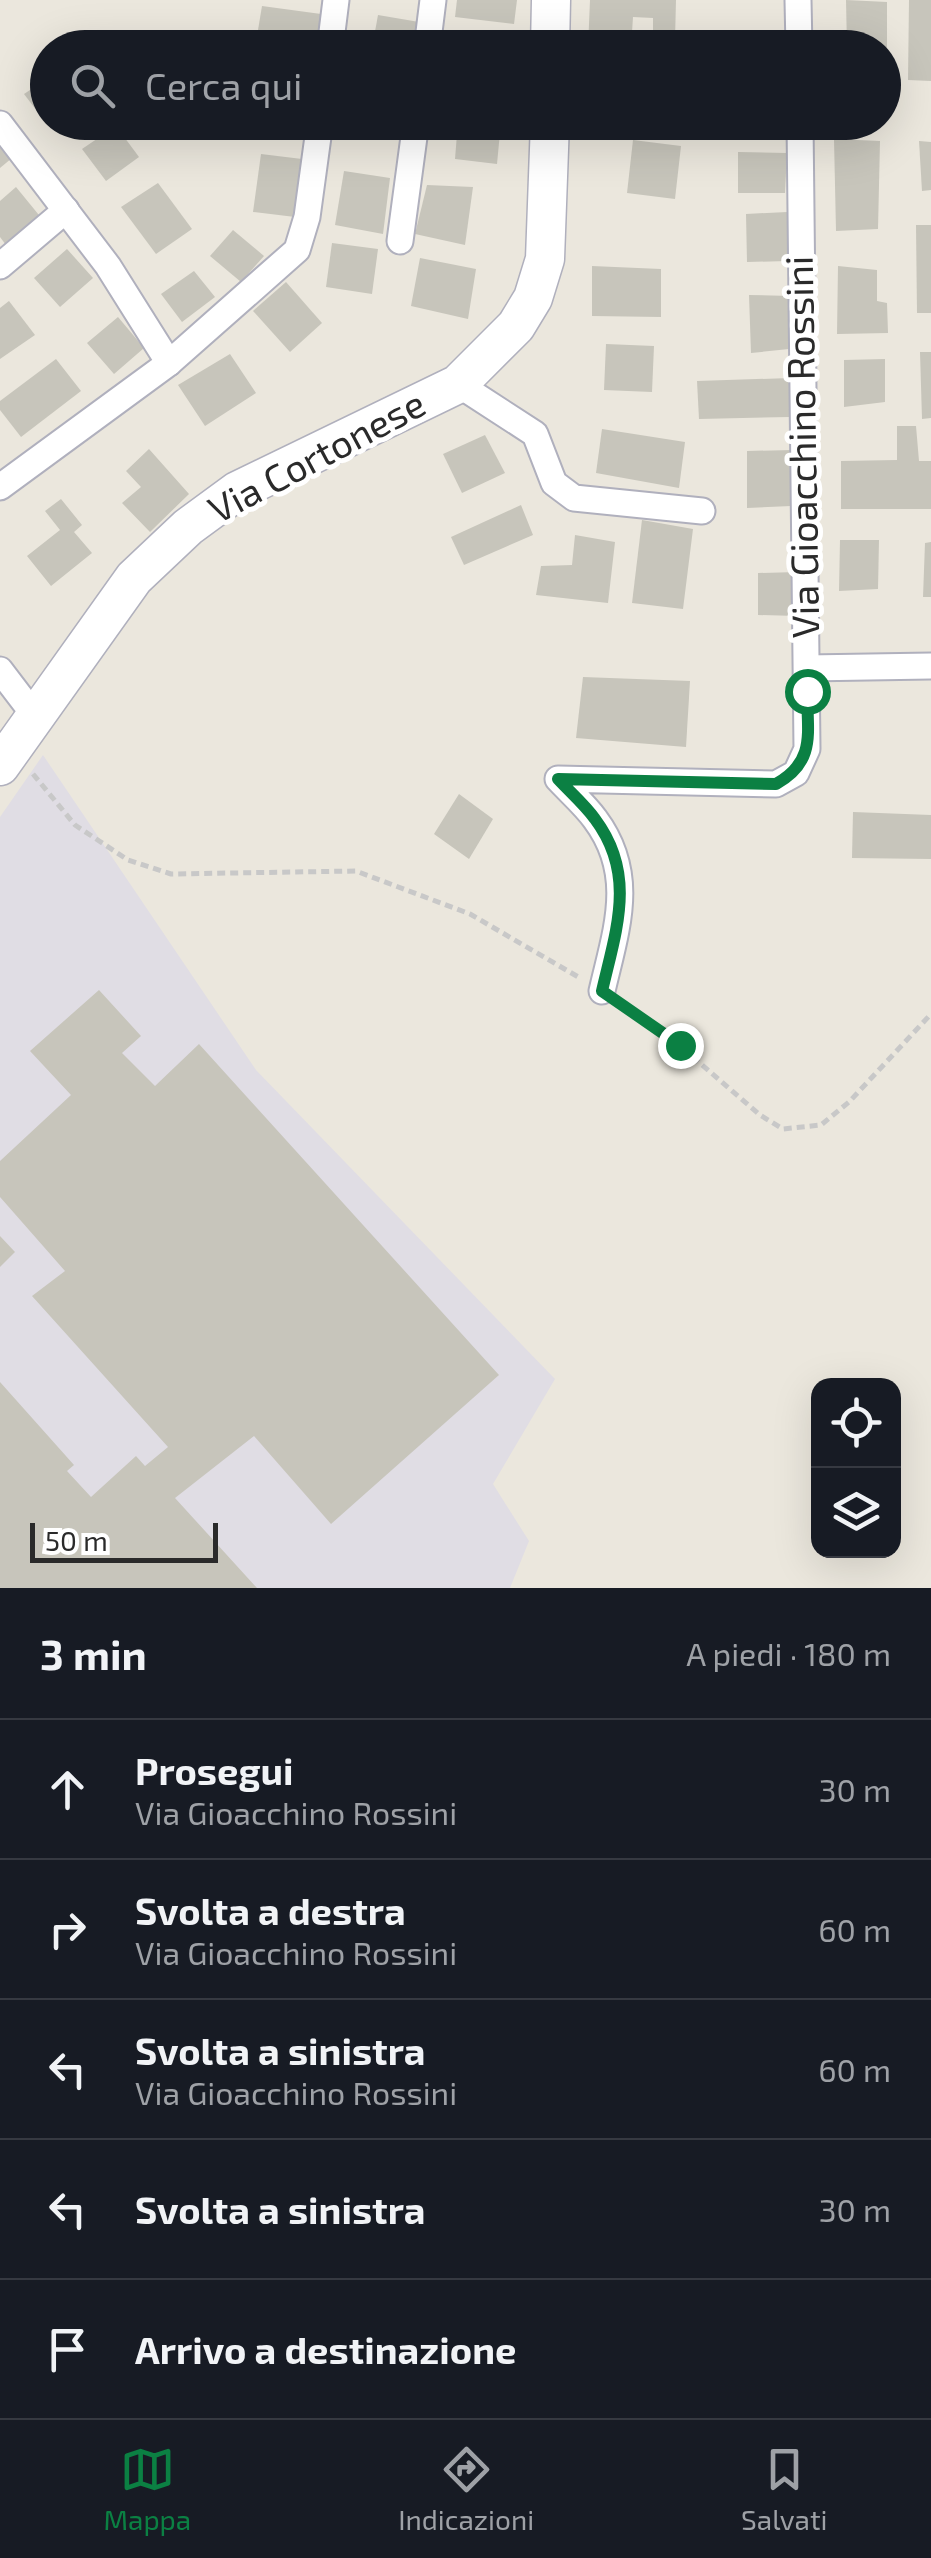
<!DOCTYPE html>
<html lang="it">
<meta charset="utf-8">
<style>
body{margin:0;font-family:"Exo 2",sans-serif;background:#20242c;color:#f1f3f6}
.controls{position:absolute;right:30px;bottom:30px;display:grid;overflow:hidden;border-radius:20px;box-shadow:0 10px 40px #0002}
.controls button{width:90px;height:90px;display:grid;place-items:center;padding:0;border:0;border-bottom:2px solid #363941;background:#171b24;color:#f1f3f6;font:50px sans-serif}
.scale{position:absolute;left:30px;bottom:25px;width:188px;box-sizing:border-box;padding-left:10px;border:5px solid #2a2a2a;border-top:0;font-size:28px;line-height:35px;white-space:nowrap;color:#2a2a2a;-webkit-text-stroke:8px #fff;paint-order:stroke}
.stop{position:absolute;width:30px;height:30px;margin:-22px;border:8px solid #0b8043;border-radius:50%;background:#fff}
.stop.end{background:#0b8043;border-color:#fff;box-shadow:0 2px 10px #0008}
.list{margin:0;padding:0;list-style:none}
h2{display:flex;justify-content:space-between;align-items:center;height:130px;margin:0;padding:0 40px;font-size:42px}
h2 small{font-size:32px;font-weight:400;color:#9ea1a6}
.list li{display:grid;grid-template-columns:65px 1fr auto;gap:30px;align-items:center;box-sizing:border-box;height:140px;padding:0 40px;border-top:2px solid #363941}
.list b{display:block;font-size:38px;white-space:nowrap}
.list p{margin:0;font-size:32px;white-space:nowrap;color:#9ea1a6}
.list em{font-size:32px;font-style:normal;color:#9ea1a6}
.icon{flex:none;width:55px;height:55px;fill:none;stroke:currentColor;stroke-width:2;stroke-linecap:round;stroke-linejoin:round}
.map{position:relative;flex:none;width:931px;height:1588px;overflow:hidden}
.search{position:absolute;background:#171b24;box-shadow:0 10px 40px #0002;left:30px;right:30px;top:30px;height:110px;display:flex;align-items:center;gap:25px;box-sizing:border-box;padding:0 35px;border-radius:55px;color:#9ea1a6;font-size:38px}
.sheet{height:830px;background:#171b24}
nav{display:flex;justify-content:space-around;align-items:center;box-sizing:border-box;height:140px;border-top:2px solid #363941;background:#171b24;font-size:28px;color:#9ea1a6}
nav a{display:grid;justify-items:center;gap:5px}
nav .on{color:#0b8043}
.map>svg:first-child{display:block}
.industrial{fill:#e0dde4}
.building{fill:#c7c5bb}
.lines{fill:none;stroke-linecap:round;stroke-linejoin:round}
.street-casing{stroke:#b0b0bd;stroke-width:29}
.secondary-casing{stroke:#b0b0bd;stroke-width:41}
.path{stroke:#c8c8c8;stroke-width:5;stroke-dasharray:8 5;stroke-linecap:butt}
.street{stroke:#fff;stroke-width:25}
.secondary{stroke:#fff;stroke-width:38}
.route{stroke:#0b8043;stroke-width:12}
.labels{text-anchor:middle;stroke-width:10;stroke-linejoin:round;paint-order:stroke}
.street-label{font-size:38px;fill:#2a2a2a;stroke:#fff}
</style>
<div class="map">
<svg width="931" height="1588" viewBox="0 0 931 1588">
<rect width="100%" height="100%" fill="#ebe7dd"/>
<!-- industrial -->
<path class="industrial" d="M43,755l213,315 299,309 -62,105 36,57 -19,47h-510v-771z"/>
<!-- building -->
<g class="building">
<path d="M457,0h60l-3,24 -59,-7z"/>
<path d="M590,0h86l-1,40 -22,-1v-21l-20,-1 -2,31h-43z"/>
<path d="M846,0l41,2v89h-3v-43h-37z"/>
<path d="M909,0h22v81l-23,-1z"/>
<path d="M262,6l59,8 -5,34h-61z"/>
<path d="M378,15l41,7 -4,26h-43z"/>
<path d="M454,38l44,7v3h-45z"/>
<path d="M48,78v38l-5,3 -19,-25z"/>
<path d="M458,122h43l-4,42 -42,-5z"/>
<path d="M116,126l23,31 -33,24 -24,-32z"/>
<path d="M834,139l46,2 -2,88 -42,2z"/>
<path d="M633,140l48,6 -6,53 -48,-6z"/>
<path d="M919,141l12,1v48l-9,1z"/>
<path d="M0,144l12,14 -12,10z"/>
<path d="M738,152l49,1 -2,40h-47z"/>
<path d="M261,154l41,5 -7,58 -42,-5z"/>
<path d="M344,171l46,7 -7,56 -48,-9z"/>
<path d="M158,183l34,46 -36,25 -35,-47z"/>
<path d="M427,185l46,2 -8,58 -50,-11z"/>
<path d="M16,187l27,33 -34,29 -9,-12v-36z"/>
<path d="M787,212v49l-40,1 -1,-48z"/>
<path d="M916,225h15v88h-14z"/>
<path d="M233,230l31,26 -23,26 -31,-26z"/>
<path d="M332,243l46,6 -6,45 -46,-7z"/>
<path d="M67,249l26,29 -33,29 -26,-29z"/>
<path d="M420,258l56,11 -8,50 -57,-13z"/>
<path d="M592,266l69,3v48l-69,-1z"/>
<path d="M838,266l39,4v31l10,2 1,30 -51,1z"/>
<path d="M194,271l21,26 -33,25 -21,-28z"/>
<path d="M286,282l36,41 -32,29 -37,-41z"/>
<path d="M749,295l42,1 -2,53 -38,4z"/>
<path d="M9,301l26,34 -35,24v-51z"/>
<path d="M118,317l26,31 -30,26 -27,-31z"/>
<path d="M606,344l48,2 -2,46 -48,-2z"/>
<path d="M920,352h11v66l-9,1z"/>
<path d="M230,354l26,39 -51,33 -27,-41z"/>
<path d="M56,359l25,32 -60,46 -21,-27v-9z"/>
<path d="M885,359v43l-41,5v-47z"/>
<path d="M790,378l-1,39 -90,2 -2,-38z"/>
<path d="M897,426h19l3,35h12v48h-90v-48l56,-1z"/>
<path d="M602,429l83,13 -6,46 -83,-15z"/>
<path d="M485,435l20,38 -43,20 -19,-39z"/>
<path d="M149,449l40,45 -39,38 -28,-29 19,-16 -15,-16z"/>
<path d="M792,450l-1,56 -44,2v-57z"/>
<path d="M61,499l21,26 -8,7 18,21 -41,33 -24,-30 33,-26 -15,-19z"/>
<path d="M521,505l12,30 -69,30 -13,-28z"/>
<path d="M642,520l51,9 -10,80 -51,-6z"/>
<path d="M575,535l40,7 -7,61 -72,-8 5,-29 31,-1z"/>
<path d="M840,540h39l-1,49 -39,2z"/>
<path d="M931,542v55h-8l2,-54z"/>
<path d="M797,572v44l-39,-1v-42z"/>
<path d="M583,677l107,4 -4,66 -110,-9z"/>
<path d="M459,794l34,25 -24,40 -35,-25z"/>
<path d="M853,812l78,3v44l-79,-1z"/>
<path d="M99,990l42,46 -19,17 33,33 44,-42 300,331 -168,149 -77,-88 -79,62 82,90h-257v-206l74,83 -7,6 24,26 45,-41 9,10 23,-19 -136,-151 33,-25 -65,-74v-36l71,-66 -41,-44z"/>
<path d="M0,1236l15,16 -15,15z"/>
</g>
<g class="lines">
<!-- street casing -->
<g class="street-casing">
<g id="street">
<path d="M798,0l1,48"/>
<path d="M330,48l6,-48"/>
<path d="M427,48l6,-48"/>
<path d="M0,124l108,142 61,97"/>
<path d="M400,241l16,-119"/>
<path d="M0,266l66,-56"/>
<path d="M458,384l77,50 19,49 20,15 128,13"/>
<path d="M0,487l169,-124 128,-113 10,-33 13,-95"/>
<path d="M807,668l124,-2"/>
<path d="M0,670l35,46"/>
<path d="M602,991c14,-61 35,-116 -7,-172 -10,-14 -25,-27 -37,-40l218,5 20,-11 11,-24 -7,-627"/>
</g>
</g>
<!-- secondary casing -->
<g class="secondary-casing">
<g id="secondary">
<path d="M550,48l1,-48"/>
<path d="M0,766l134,-188 54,-51 49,-36 221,-107 58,-58 17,-28 12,-39 5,-137"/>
</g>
</g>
<!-- path -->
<g class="path">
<path d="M33,774l42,51 53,35 43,14 185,-3 114,43 110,64"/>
<path d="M619,1003l60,42 81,70 23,14 38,-4 28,-23 82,-88"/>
</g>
<!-- street -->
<use href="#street" class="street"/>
<!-- secondary -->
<use href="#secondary" class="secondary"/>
</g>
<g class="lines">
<!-- route -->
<path class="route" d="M680,1045l-78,-54c14,-61 35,-116 -7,-172 -10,-14 -25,-27 -37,-40l218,5c41,-23 31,-52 31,-93"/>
</g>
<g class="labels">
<!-- street labels -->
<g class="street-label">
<text transform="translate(803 447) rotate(-91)" y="13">Via Gioacchino Rossini</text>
<text transform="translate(317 457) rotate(-28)" y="13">Via Cortonese</text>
</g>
</g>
</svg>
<div class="controls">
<button><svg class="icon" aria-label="locate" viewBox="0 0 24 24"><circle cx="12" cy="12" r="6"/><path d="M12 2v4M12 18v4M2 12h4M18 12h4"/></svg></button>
<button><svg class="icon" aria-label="layers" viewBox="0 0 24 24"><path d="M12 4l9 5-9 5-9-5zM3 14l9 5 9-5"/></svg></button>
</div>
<div class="scale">50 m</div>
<div class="stop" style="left:807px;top:691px"></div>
<div class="stop end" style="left:680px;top:1045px"></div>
<div class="search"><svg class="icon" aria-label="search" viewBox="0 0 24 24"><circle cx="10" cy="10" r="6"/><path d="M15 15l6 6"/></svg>Cerca qui</div>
</div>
<section class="sheet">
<h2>3 min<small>A piedi · 180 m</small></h2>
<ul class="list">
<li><svg class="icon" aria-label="ahead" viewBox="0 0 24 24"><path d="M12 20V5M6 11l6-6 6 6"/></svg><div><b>Prosegui</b><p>Via Gioacchino Rossini</p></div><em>30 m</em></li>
<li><svg class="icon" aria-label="right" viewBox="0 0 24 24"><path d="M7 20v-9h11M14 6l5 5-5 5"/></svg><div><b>Svolta a destra</b><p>Via Gioacchino Rossini</p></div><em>60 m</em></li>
<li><svg class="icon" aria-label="left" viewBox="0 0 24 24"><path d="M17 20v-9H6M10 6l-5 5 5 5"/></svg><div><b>Svolta a sinistra</b><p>Via Gioacchino Rossini</p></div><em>60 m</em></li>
<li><svg class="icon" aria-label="left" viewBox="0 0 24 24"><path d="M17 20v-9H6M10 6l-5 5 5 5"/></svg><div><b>Svolta a sinistra</b></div><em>30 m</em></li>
<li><svg class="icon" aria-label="arrive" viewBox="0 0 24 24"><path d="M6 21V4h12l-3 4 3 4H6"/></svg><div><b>Arrivo a destinazione</b></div></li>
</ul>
</section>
<nav>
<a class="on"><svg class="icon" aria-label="map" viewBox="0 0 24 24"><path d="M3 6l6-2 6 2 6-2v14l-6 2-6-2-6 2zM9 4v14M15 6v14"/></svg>Mappa</a>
<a><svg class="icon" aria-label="directions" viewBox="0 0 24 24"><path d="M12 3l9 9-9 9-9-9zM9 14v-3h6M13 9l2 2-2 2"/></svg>Indicazioni</a>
<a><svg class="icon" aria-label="saved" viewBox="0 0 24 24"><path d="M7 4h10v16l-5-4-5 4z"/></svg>Salvati</a>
</nav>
